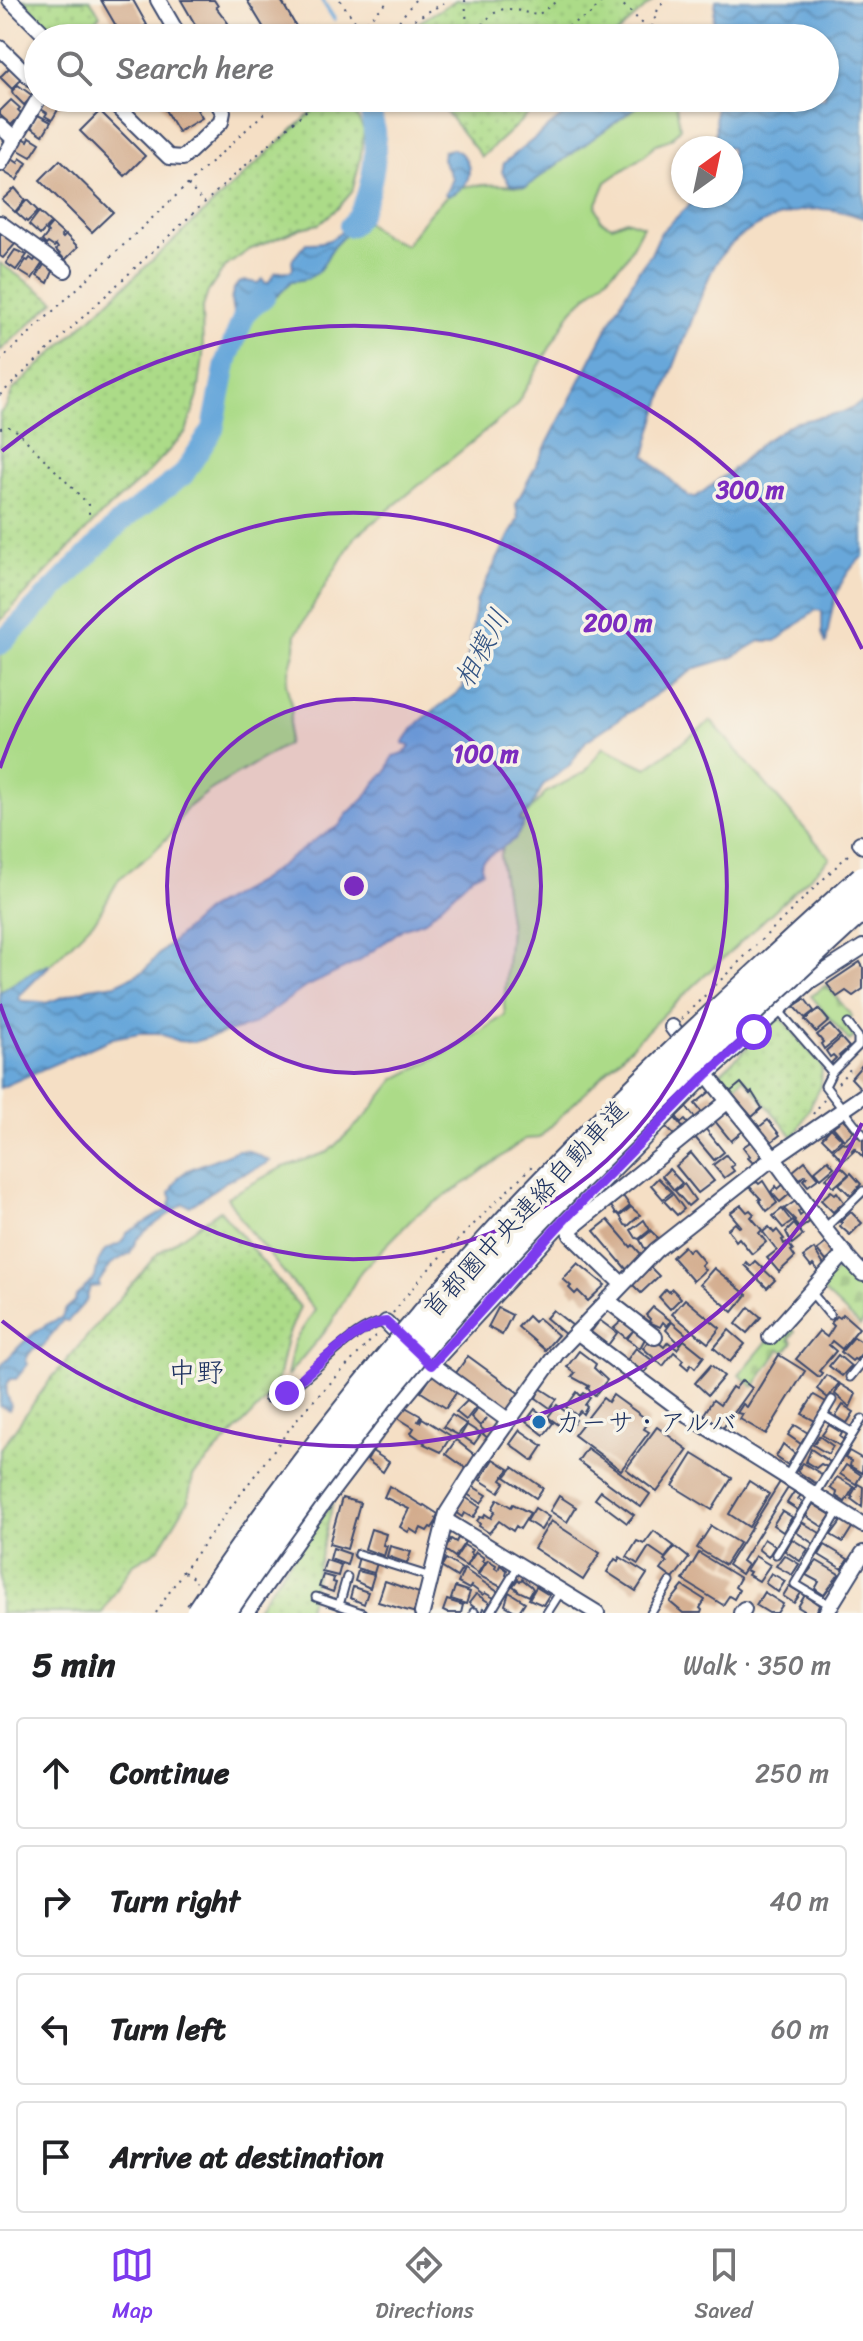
<!DOCTYPE html>
<meta charset="utf-8">
<style>
body{margin:0;font-family:Sriracha,"Klee One",sans-serif;background:#f2f2f2;color:#202124}
.compass{position:absolute;left:671px;top:136px;width:72px;height:72px;border-radius:50%;background:#fff;box-shadow:0 2px 6px #0004;rotate:33deg}
.stop{position:absolute;width:24px;height:24px;margin:-18px;border:6px solid #7c3aed;border-radius:50%;background:#fff}
.stop.end{background:#7c3aed;border-color:#fff;box-shadow:0 2px 8px #0008}
.list{margin:0;padding:0;list-style:none}
h2{display:flex;justify-content:space-between;align-items:center;height:104px;margin:0;padding:0 32px;font-size:34px}
h2 small{font-size:26px;font-weight:400;color:#757577}
.list li{display:grid;grid-template-columns:52px 1fr auto;gap:24px;align-items:center;box-sizing:border-box;height:112px;margin:0 16px 16px;padding:0 16px;border:2px solid #e0e0e0;border-radius:8px}
.list b{display:block;font-size:30px;white-space:nowrap}
.list em{font-size:26px;font-style:normal;color:#757577}
.icon{flex:none;width:44px;height:44px;fill:none;stroke:currentColor;stroke-width:2;stroke-linecap:round;stroke-linejoin:round}
.map{position:relative;flex:none;width:863px;height:1613px;overflow:hidden}
.search{position:absolute;background:#fff;box-shadow:0 2px 6px #0004;left:24px;right:24px;top:24px;height:88px;display:flex;align-items:center;gap:20px;box-sizing:border-box;padding:0 28px;border-radius:44px;color:#757577;font-size:30px}
.sheet{height:616px;background:#fff}
nav{display:flex;justify-content:space-around;align-items:center;box-sizing:border-box;height:112px;border-top:2px solid #e0e0e0;background:#fff;font-size:22px;color:#757577}
nav a{display:grid;justify-items:center;gap:4px}
nav .on{color:#7c3aed}
.map>svg:first-child{display:block}
.grass{fill:#acdb88;stroke:#648573;stroke-width:2}
.cemetery{fill:url(#cemetery-stones);stroke:#648573;stroke-width:2}
.park{fill:url(#park-dots);stroke:#648573;stroke-width:2}
.water{fill:url(#water-waves);stroke:#426b9c;stroke-width:2}
.lines{fill:none;stroke-linecap:round;stroke-linejoin:round}
.stream{stroke:#68a7da;stroke-width:4}
.river{stroke:#68a7da;stroke-width:22}
.building{fill:#d3ac8d}
.lane-casing{stroke:#3c496d;stroke-width:11}
.street-casing{stroke:#3c496d;stroke-width:18}
.path{stroke:#3c496d;stroke-width:2;stroke-dasharray:2 6;stroke-linecap:butt}
.lane{stroke:#fff;stroke-width:7}
.street{stroke:#fff;stroke-width:14}
.highway-bridge-casing{stroke:#3c496d;stroke-width:30;stroke-linecap:butt}
.highway-bridge{stroke:#fff;stroke-width:26}
.route{stroke:#7c3aed;stroke-width:10}
.ring{fill:none;stroke:#7b2cbf;stroke-width:4}
.poi-dot{fill:#1f6fb2;stroke:#f7f3e8;stroke-width:3}
.labels{text-anchor:middle;stroke-width:7;stroke-linejoin:round;paint-order:stroke}
.street-label{font-size:26px;fill:#1b2f5e;stroke:#f7f3e8}
.poi-label{font-size:26px;fill:#1b2f5e;stroke:#f7f3e8;text-anchor:start}
.water-label{font-size:28px;font-style:italic;fill:#325383;stroke:#f7f3e8}
.neighbourhood-label{font-size:28px;fill:#1b2f5e;stroke:#f7f3e8}
.centre{fill:#7b2cbf;stroke:#f7f3e8;stroke-width:4}
.ring-label{font-size:24px;text-anchor:middle;font-weight:bold;fill:#7b2cbf;stroke:#f7f3e8;stroke-width:7;stroke-linejoin:round;paint-order:stroke}
</style>
<div class="map">
<svg width="863" height="1613" viewBox="0 0 863 1613">
<defs>
<pattern id="cemetery-stones" width="16" height="16" patternUnits="userSpaceOnUse" patternTransform="scale(2)"><rect width="16" height="16" fill="#acdb88"/><path d="M2 7V4a2 2 0 0 1 4 0v3zM10 15v-3a2 2 0 0 1 4 0v3z" fill="#93bc78"/></pattern>
<pattern id="park-dots" width="8" height="8" patternUnits="userSpaceOnUse" patternTransform="scale(2)"><rect width="8" height="8" fill="#acdb88"/><path d="M2 2h.1M6 6h.1" fill="none" stroke="#93bc78" stroke-width="1.8" stroke-linecap="round"/></pattern>
<pattern id="water-waves" width="16" height="10" patternUnits="userSpaceOnUse" patternTransform="scale(2)"><rect width="16" height="10" fill="#68a7da"/><path d="M0 5q4-4 8 0t8 0" fill="none" stroke="#5588b4"/></pattern>
</defs>
<rect width="100%" height="100%" fill="#f7f3e8"/>
<filter id="ink" filterUnits="userSpaceOnUse"><feTurbulence type="fractalNoise" baseFrequency=".0125" numOctaves="2"/><feDisplacementMap in="SourceGraphic" scale="16" xChannelSelector="R" yChannelSelector="G"/><feConvolveMatrix kernelMatrix="1 2 1 2 8 2 1 2 1" color-interpolation-filters="sRGB"/></filter>
<filter id="wash" filterUnits="userSpaceOnUse"><feTurbulence type="fractalNoise" baseFrequency=".006" numOctaves="4" result="noise"/><feDisplacementMap in="SourceGraphic" scale="32" xChannelSelector="R" yChannelSelector="G"/><feGaussianBlur stdDeviation="1.8" result="paint"/><feColorMatrix in="noise" values="0 0 0 0 0 0 0 0 0 0 0 0 0 0 0 0 0 1.4 0 .05"/><feComposite in="paint" operator="in"/></filter>
<g filter="url(#wash)">
<rect width="100%" height="100%" fill="#f5dfc5"/>
<!-- grass -->
<g class="grass">
<path d="M649,98h26l5,30 -9,11 -15,5 -11,11 -39,27 -10,24 5,15 11,5 14,-6 17,6 -18,34 -53,50 -57,97 -161,131 -58,96 -1,14 -9,35 6,25 -5,36 -78,47 -24,19 -15,25 -19,19 -32,25 -22,39 -46,46 -14,5 -37,23v-342l135,-139 20,-13 19,-18 12,-18 17,-30 6,-17 10,-51 15,-3 10,-17 4,-29c15,-9 33,-19 43,-34 31,-2 27,-14 43,-35 8,-10 19,-17 26,-29l25,20 21,8c12,-18 36,-51 57,-58 15,-4 48,-2 63,0z"/>
<path d="M711,721l119,137 -164,154 -127,126 -14,1 -55,41 -54,35 -55,56 -31,54 -43,51 7,-34 21,-32 -68,-82 -20,-31 54,-29 47,-16 38,-36 29,-37 62,-32 48,-32 -1,-11 6,-76 -10,-73 10,-27 15,-12 20,-23 40,-21 18,-25 44,21z"/>
</g>
<!-- cemetery -->
<g class="cemetery">
<path d="M826,985l26,31 -9,7 12,14 -6,4 -38,-45z"/>
<path d="M844,1263l19,15v44l-3,4 -40,-38z"/>
<path d="M805,1304l4,3 -17,21 3,4 -6,7 4,3 -8,10 -5,-3 -26,38 -15,-12 30,-36z"/>
</g>
<!-- park -->
<g class="park">
<path d="M23,0h67l10,15 -21,23h-18z"/>
<path d="M456,0h198l-42,38h-219z"/>
<path d="M327,98h20l17,32 -4,31 -8,31 -14,16 -19,16 -18,4 -52,22 -24,17 -17,25 -6,18 1,46 -5,40 -12,36 -42,45 -43,38 -101,106v-208l6,-6 7,-17z"/>
<path d="M435,98h111l-64,59z"/>
<path d="M0,263l55,38 -55,50z"/>
<path d="M778,1019l5,1 39,46 -1,20 -27,52 -50,-60 -16,14 -10,-12v-5z"/>
<path d="M220,1210l80,97 -13,31 -9,41 -15,24 -70,73 -5,25 -29,48 -27,16 -30,48h-102v-163l50,-70 107,-126z"/>
<path d="M333,1502l-26,111h-54z"/>
</g>
<!-- water -->
<g class="water">
<path d="M716,0l147,1v217c-14,-5 -28,-9 -42,-9 -35,0 -77,18 -99,45 -14,18 -26,57 -35,79 -16,40 -32,81 -42,123l44,41h7l37,-28 30,-27 30,-19 50,-11 20,-10v154c-28,24 -32,54 -37,88l-4,-11v-22l-6,-1 -40,31h-16l-27,16 -37,11 -110,73 -17,25 -25,18 -14,25 -11,10 1,3 5,-1 -10,18 -33,21 -1,6 2,5 -11,5 -47,45 -21,7 -48,35 -52,25 -52,37 -59,17 -15,-1 -20,-8h-19l-26,5 -113,50v-96l37,-23 14,-5 -31,31 -1,5c10,3 20,0 27,3l43,-15 27,-4 28,-13 13,-15 51,-47 51,-28 60,-44 20,-11 8,-12 19,-17 9,-14 12,-12 6,-15c7,-2 15,-3 17,-10l-7,-2c12,-25 40,-38 60,-56l14,-89 41,-80 -2,-15 101,-195 22,-39 12,-16 10,-22 38,-36h32v-48h-15l-1,-50h110v-60h-114z"/>
<path d="M585,98h64l-123,89 -16,-3 -8,-12 2,-9z"/>
<path d="M453,149c17,6 22,28 7,40 -3,3 -8,5 -12,7l-3,-2 8,-15 -11,-20 1,-8z"/>
<path d="M363,201l3,2c-2,17 -18,28 -29,40 -10,9 -11,23 -22,31 -8,6 -14,6 -24,7 -10,14 -39,38 -56,34 -6,-11 -5,-32 10,-34 4,0 9,2 13,2l5,-4 2,4h3l8,-11 15,-1 2,-3 -1,-8 14,-17c27,1 29,-7 49,-23l1,-9z"/>
<path d="M238,1150l11,1 21,10c-14,11 -34,12 -48,23 -10,7 -20,15 -32,22l-7,-2 -36,26 -10,9 -7,14 -19,11 -12,18v4l-9,1 -4,14 -18,20 -5,-1 -22,28c-8,0 -13,5 -15,13l2,3 -12,15h-6c-7,9 -2,18 1,27l-2,4 -9,-4v-39c17,-19 37,-41 61,-49l5,-9 9,-8 1,-5 19,-18 3,-16 7,-12 16,-7 6,-10 41,-24 4,-10 -2,-6 9,-16 9,-7z"/>
</g>
<g class="lines">
<!-- stream -->
<path class="stream" d="M322,0l12,19"/>
<!-- river -->
<g class="river">
<path d="M350,226c18,-17 26,-59 25,-84 0,-15 -5,-30 -6,-44"/>
<path d="M0,644l121,-123 62,-46 30,-46 14,-70 17,-43 3,-6 18,-14"/>
</g>
</g>
<g id="blocks">
<!-- building -->
<g class="building">
<path d="M101,0h32l14,25 -24,13z"/>
<path d="M181,0h33l4,6 -2,1 12,16 -25,15z"/>
<path d="M247,0h32l3,2 15,26 -13,10h-14z"/>
<path d="M10,67l12,12 -10,10 -12,-12z"/>
<path d="M18,85l15,11 -9,9 -11,-11 -1,-3z"/>
<path d="M48,98h10l5,3 -11,19 -7,-4 2,-3 -6,-4z"/>
<path d="M158,98h32l12,20 -24,14z"/>
<path d="M11,100l9,8 -2,2 4,4 -11,11 -11,-10v-4z"/>
<path d="M100,111l45,45 -20,20 -45,-45z"/>
<path d="M38,115l13,7 -8,13 -12,-8z"/>
<path d="M22,137l6,4 2,-4 10,6 -9,14 -16,-9z"/>
<path d="M20,158l7,5 -10,17 -13,-8 8,-13 6,4z"/>
<path d="M60,160l53,52 -21,20 -52,-52z"/>
<path d="M15,188l10,12 -10,12 -13,-12z"/>
<path d="M27,200l11,11 -11,11 -11,-10z"/>
<path d="M39,212l12,11 -11,12 -11,-10z"/>
<path d="M52,224l11,10 -2,2 2,2 3,-3 12,12 -13,13 -9,-10 2,-2 -2,-3 -2,2 -6,-4 -2,2 -4,-4 6,-8 -2,-2z"/>
<path d="M4,232l12,11 -13,15 -3,-2v-22l2,1z"/>
<path d="M15,250l12,5 -11,15 -10,-7z"/>
<path d="M37,257l7,4 -12,18 -13,-8 7,-11 2,1 2,-3 4,3z"/>
<path d="M45,263l9,6 -6,14 -11,-7z"/>
<path d="M860,962l3,5v22l-10,7 -7,-5 -9,6 -10,-13z"/>
<path d="M805,999l9,12 -9,7 -11,-12z"/>
<path d="M819,1009l10,12 -13,11 -11,-12z"/>
<path d="M830,1025l10,11 -16,13 -3,-5 2,-2 -6,-7z"/>
<path d="M841,1038l8,9 -10,9 3,2 -7,9 -4,-4 5,-5 -3,-3 -3,2 -4,-6z"/>
<path d="M863,1064v27l-12,-13z"/>
<path d="M741,1083l9,11 2,-2 10,16 -10,9 -22,-25z"/>
<path d="M711,1091l9,11 -16,13 -9,-11z"/>
<path d="M686,1107l11,13 -7,6 -5,-6 -4,3 -5,-7z"/>
<path d="M725,1111l3,4 2,-1 14,16 -13,11 -17,-21z"/>
<path d="M675,1118l10,12 -9,7 -10,-10z"/>
<path d="M842,1118l12,13 -10,9 -11,-13z"/>
<path d="M768,1120l12,15 -9,7 -13,-14z"/>
<path d="M704,1127l20,25 -10,8 -20,-24z"/>
<path d="M831,1128l11,11 -10,9 -10,-10z"/>
<path d="M854,1137h6l3,3v17l-9,-9 -2,2 2,1 -11,10 -10,-11 9,-8 5,2z"/>
<path d="M753,1140l11,14 -11,9 -5,-5 2,-2 -7,-9z"/>
<path d="M691,1153l23,28 -16,12 -22,-27z"/>
<path d="M726,1155l8,10 -3,2 3,4 -10,7 -11,-13z"/>
<path d="M828,1160l6,7 -13,11 -6,-7z"/>
<path d="M805,1161l14,17 -11,8 -5,-6 4,-3 -2,-2 -5,4 -7,-8z"/>
<path d="M839,1166l1,2 2,-1 7,7 -15,13 -8,-9z"/>
<path d="M669,1169l13,14 -8,7 -12,-14z"/>
<path d="M851,1173l10,11 -10,12 -12,-12z"/>
<path d="M658,1178l14,14 -9,7 -12,-14z"/>
<path d="M763,1181l14,22 -10,8 -8,-11 2,-1 -12,-13 5,-3 3,-1 2,2z"/>
<path d="M785,1183l7,9 -12,10 -9,-10 5,-6 2,3z"/>
<path d="M684,1184l11,16 -7,6 -13,-15z"/>
<path d="M831,1191l4,3 2,-2 7,10 -11,10 -12,-12z"/>
<path d="M673,1194l11,15 -7,6 -13,-14z"/>
<path d="M623,1196l7,10 -11,9 -2,-2 -1,1 -5,-8z"/>
<path d="M797,1200l6,8 -5,4 2,4 5,-4 7,8 -12,9 -7,-8 2,-1 -11,-11z"/>
<path d="M741,1205l6,7 3,-2 4,4 -3,3 11,13 -3,3 7,9 -14,12 -13,-16 -3,3 -8,-12 7,-6 4,4 2,-1 -11,-13z"/>
<path d="M631,1207l9,8 -12,11 -3,-1 -5,-9z"/>
<path d="M782,1209l10,13 -9,6 -10,-12z"/>
<path d="M851,1212l11,11 -12,12 -10,-9 2,-3 -2,-1z"/>
<path d="M608,1220l23,27 2,-2 8,9 -2,2 2,2 -14,12 -33,-39z"/>
<path d="M644,1220l6,10 -11,9 -3,-1 -5,-8z"/>
<path d="M794,1224l9,11 -11,9 -6,-12z"/>
<path d="M769,1227l5,6 3,-3 7,9 -2,1 2,4 3,-2 6,8 -2,1 4,6 -16,15 -12,-14 10,-8 -14,-18z"/>
<path d="M651,1231l9,9 -12,10 -2,-2 -1,1 -5,-9z"/>
<path d="M829,1241l9,11 -12,9 -9,-11z"/>
<path d="M684,1246l4,5 4,-3 12,14 -3,3 4,5 -12,11 -21,-24z"/>
<path d="M814,1249l11,18 -6,5 -6,-7 -2,2 -8,-10z"/>
<path d="M755,1261l20,19 -8,8 -23,-23 2,-3 4,4z"/>
<path d="M578,1263l27,22 -17,16 -10,-10 -3,3 -6,-6 2,-2 -8,-7z"/>
<path d="M649,1266l10,10 -18,17 -10,-10z"/>
<path d="M714,1268l33,27 -14,17 -33,-28z"/>
<path d="M666,1289l3,3 3,-3 9,9 -11,11 -11,-12z"/>
<path d="M685,1299l35,29 -12,15 -36,-29z"/>
<path d="M653,1307l18,14 -4,5 -4,-4 -3,5 -11,-5 1,-3 -4,-4z"/>
<path d="M749,1307l12,10 -14,16 -11,-9z"/>
<path d="M498,1308l14,7 -10,20 -14,-8z"/>
<path d="M553,1310l20,16 -7,9 -20,-17z"/>
<path d="M843,1314l16,14 -17,21 -10,-8 -3,4 7,6 -17,20 3,2 -3,4 -23,-18 23,-28 8,6 7,-11 -3,-3 6,-7 3,2z"/>
<path d="M528,1316l6,6 4,-4 20,17 -13,15 -27,-23z"/>
<path d="M625,1318l22,17 -7,13 -13,-9 6,-8 -7,7 -12,-10z"/>
<path d="M598,1319l19,14 -9,12 -17,-13 6,-8 -3,-1z"/>
<path d="M672,1322l15,13 -7,9 -14,-14z"/>
<path d="M729,1330l16,14 -15,18 -16,-14z"/>
<path d="M854,1337l8,5 1,10 -7,8 -2,-1 -2,2 -11,-9z"/>
<path d="M649,1340l9,2 6,5 4,-5 9,7 7,-9 20,16 -9,12 -4,-4 -3,5 -7,-6 2,-3 -9,-8 -11,14 -20,-18z"/>
<path d="M636,1348l17,13 -9,12 -17,-13z"/>
<path d="M579,1351l17,13 -2,4 13,12 -12,15 -8,-7 2,-2 -17,-9 3,-4 -8,-6z"/>
<path d="M779,1355l26,16 -39,63 -26,-15 3,-5 -6,-1 6,-9 4,3z"/>
<path d="M838,1355l13,11 -9,10 -13,-10z"/>
<path d="M468,1356l52,38 -12,18 -52,-39z"/>
<path d="M711,1365l13,11 -16,19 -13,-12z"/>
<path d="M433,1374l25,16 -12,18 -25,-16z"/>
<path d="M826,1375l13,8 -11,15 -11,-9z"/>
<path d="M742,1380l10,8 -29,40 -19,-14 9,-14 7,5 12,-18 3,2z"/>
<path d="M840,1384l16,10 -6,13 -15,-13z"/>
<path d="M540,1388l17,11 -7,9 -14,-10z"/>
<path d="M577,1392l4,4 3,-3 6,5 -5,7 2,2 -4,7 -3,-3 -4,4 -10,-8z"/>
<path d="M613,1395l36,26 -5,8 5,3 -28,38 -47,-35 29,-37 5,4z"/>
<path d="M814,1395l12,7 -11,19 -13,-7z"/>
<path d="M467,1401l9,6 -10,13 -10,-8z"/>
<path d="M480,1405l17,15 1,4 -9,15 -6,-5 2,-3 -5,-4 7,-9 -7,8 -9,-9z"/>
<path d="M557,1405l19,15 -9,11 -19,-14z"/>
<path d="M843,1405l11,7 -7,11 -11,-7z"/>
<path d="M405,1407l16,9 -3,5 2,1 2,-4 29,18 -10,16 -17,-8 1,-1 -14,-10 3,-5 -16,-10z"/>
<path d="M535,1409l18,14 -9,12 -18,-14z"/>
<path d="M452,1415l14,9 -8,11 -15,-8z"/>
<path d="M467,1425l14,9 -7,10 -13,-9z"/>
<path d="M795,1425l13,8 -7,11 -13,-9z"/>
<path d="M829,1425l13,8 -2,4 4,3 -4,6 -18,-11z"/>
<path d="M657,1427l31,23 -31,42 -31,-23z"/>
<path d="M520,1430l23,16 -10,15 -23,-17z"/>
<path d="M819,1436l14,10 -5,8 -15,-9z"/>
<path d="M456,1440l20,16 -9,13 -21,-15z"/>
<path d="M783,1444l12,10 -7,11 -12,-8z"/>
<path d="M587,1448l63,46 -9,13 -63,-46z"/>
<path d="M811,1449l19,13 -3,5 -6,-3 -5,4 -10,-6z"/>
<path d="M372,1451l17,11 -6,10 -16,-12z"/>
<path d="M849,1451l14,8 -1,14 -12,-7 1,-5 -6,-3z"/>
<path d="M693,1454l39,24 -20,32 -39,-24z"/>
<path d="M493,1459l16,10 -8,11 4,3 -6,9 -19,-12z"/>
<path d="M803,1463l20,12 -6,9 -20,-13z"/>
<path d="M846,1465l15,10 -5,9 -16,-10z"/>
<path d="M513,1467l30,21 -7,10 -31,-21z"/>
<path d="M837,1477l17,10 -9,15 -9,-6 1,-3 -7,-5z"/>
<path d="M749,1481l20,13 -20,33 -20,-13z"/>
<path d="M780,1482l8,6 -46,73 5,4 -6,9 -13,-9z"/>
<path d="M858,1484l5,3 -1,20 -11,-8 2,-2 -2,-1z"/>
<path d="M389,1486l34,20 1,-1 14,9 -2,4 2,1 -6,9 -2,-1 -3,4 -6,-3 -3,6 -8,-5 -2,3 -8,-5 9,-18 -25,-12z"/>
<path d="M472,1486l15,9 -6,8 -14,-9z"/>
<path d="M601,1491l33,24 -7,8 -32,-24z"/>
<path d="M794,1492l7,3 -3,4 5,3 -5,8 -11,-7z"/>
<path d="M559,1496l17,11 -9,15 -17,-11z"/>
<path d="M465,1497l15,10 -7,11 -9,-5 -2,4 -7,-5z"/>
<path d="M342,1498l18,5 -13,46 -18,-5z"/>
<path d="M498,1499l13,8 2,-3 17,9 -10,16 -4,-3 -3,5 -14,-10 -10,12 -10,-7 1,-2 -3,-3 3,-4 3,1 2,-4 6,4 4,-7 -3,-2z"/>
<path d="M813,1504l18,11 -8,12 -17,-11z"/>
<path d="M535,1508l14,9 -8,13 -14,-9z"/>
<path d="M782,1511l10,6 -9,15 -10,-7z"/>
<path d="M842,1520l11,6 -10,16 -12,-7z"/>
<path d="M551,1521l49,32 -17,27 -49,-32z"/>
<path d="M802,1522l18,11 -6,11 -18,-12z"/>
<path d="M711,1526l28,17 -14,22 -28,-17z"/>
<path d="M371,1529l15,5 -3,11 4,1 -3,10 -19,-7z"/>
<path d="M654,1531l20,15 -9,12 -16,-11 -11,17 -11,-7 10,-16 7,3z"/>
<path d="M458,1538l7,4 -10,15 -10,-7 6,-11 5,3z"/>
<path d="M764,1539l11,7 -7,11 -10,-8z"/>
<path d="M792,1539l16,10 -8,12 -15,-10z"/>
<path d="M464,1545l8,5 -2,3 3,2 -7,11 -11,-7z"/>
<path d="M825,1545l23,14 -6,10 -23,-14z"/>
<path d="M390,1546l21,6 -4,11 -20,-7z"/>
<path d="M675,1547l14,11 -16,21 -12,-9 6,-8 -3,-2z"/>
<path d="M333,1548l17,6 -3,11 -17,-6z"/>
<path d="M476,1552l8,6 -2,3 3,1 -7,11 -11,-7z"/>
<path d="M699,1553l41,25 -5,9 4,3 -5,9 -5,-3 -6,9 -40,-25z"/>
<path d="M784,1555l15,9 -7,11 -16,-9z"/>
<path d="M755,1556l15,9 -11,16 -11,-6 2,-3 -4,-2z"/>
<path d="M359,1557l18,6 -3,10 -18,-5z"/>
<path d="M620,1557l27,17 -11,17 -29,-19 8,-13 3,2z"/>
<path d="M446,1559l16,10 -5,8 -16,-10z"/>
<path d="M326,1560l15,5 -3,11 -16,-4z"/>
<path d="M488,1560l8,5 -1,3 3,2 2,-5 7,5 -1,5 2,1 -7,11 -23,-12z"/>
<path d="M817,1561l22,13 -15,21 -9,-6 4,-7 -13,-7z"/>
<path d="M464,1569l34,23 -4,6 -9,-5 -2,2 -12,-9 -2,3 -11,-6z"/>
<path d="M358,1571l16,4 -4,13 -15,-7z"/>
<path d="M771,1573l14,8 -7,11 -13,-9z"/>
<path d="M323,1575l11,3 -1,4 3,1 -3,9 -14,-5z"/>
<path d="M518,1579l2,2 2,-2 9,7 2,3 -4,7 -13,-6 1,-1 -4,-3z"/>
<path d="M385,1581l37,13 -6,19 -38,-11z"/>
<path d="M683,1586l22,14 -5,8 2,2 -1,3h-18l-13,-11z"/>
<path d="M789,1586l12,7 -7,10 -11,-7z"/>
<path d="M353,1587l15,5 -4,12 -14,-6z"/>
<path d="M455,1587l15,5 -4,12 -15,-5z"/>
<path d="M536,1587l13,8 -6,10 -14,-6z"/>
<path d="M509,1592l16,10 -7,11 -13,-8z"/>
<path d="M764,1592l19,12 -6,9h-8l-13,-8z"/>
<path d="M476,1594l14,9 -4,7 -3,-2 -2,5 -12,-10z"/>
<path d="M805,1595l14,10 -3,8h-8l-10,-6z"/>
<path d="M447,1600l16,5 -2,8h-14l-4,-2z"/>
</g>
</g>
</g>
<g filter="url(#ink)">
<use href="#blocks" fill-opacity="0" stroke="#3c496d" stroke-width="2"/>
<g class="lines">
<!-- lane casing -->
<g class="lane-casing">
<g id="lane">
<path d="M778,1010l54,62"/>
<path d="M848,1024l10,13v9l-26,26 -7,14 38,49"/>
<path d="M825,1228l38,-37"/>
<path d="M811,1292l19,23"/>
<path d="M850,1377l13,-16"/>
<path d="M268,1398c25,5 82,-76 118,-76"/>
<path d="M823,1415l30,18"/>
<path d="M786,1478l46,-78"/>
<path d="M814,1496l48,-77"/>
<path d="M358,1554l73,23"/>
<path d="M776,1554l37,-59"/>
<path d="M316,1597l46,16"/>
<path d="M339,1605l8,-28"/>
<path d="M830,1605l-35,-21 44,-74"/>
<path d="M474,1612v1"/>
<path d="M490,1613l29,-48"/>
<path d="M547,1613l14,-22"/>
<path d="M651,1613l19,-31"/>
</g>
</g>
<!-- street casing -->
<g class="street-casing">
<g id="street">
<path d="M10,0l38,38"/>
<path d="M158,0l22,38"/>
<path d="M0,48l38,37"/>
<path d="M109,98l60,59 14,1 38,-36 2,-10 -8,-14"/>
<path d="M0,126l15,14"/>
<path d="M0,164l39,-66"/>
<path d="M0,223l65,47"/>
<path d="M860,843l3,3"/>
<path d="M672,1027l14,19"/>
<path d="M703,1069c21,29 45,55 66,83 30,40 58,85 94,122"/>
<path d="M622,1284l-51,-49 -2,-5 158,-128"/>
<path d="M607,1300l48,37"/>
<path d="M386,1322l21,21"/>
<path d="M577,1332l112,84 174,109"/>
<path d="M770,1337l75,-84"/>
<path d="M425,1360l84,61"/>
<path d="M445,1520l152,93"/>
<path d="M246,1613l83,-118 60,-79 42,-51 130,-142 146,-149 103,-93 53,-34"/>
<path d="M422,1613l25,-100 33,-52 77,-108 99,-103 117,-92 90,-62"/>
<path d="M741,1613l3,-4"/>
<path d="M826,1613l37,-60"/>
</g>
</g>
<!-- path -->
<g class="path">
<path d="M340,0l19,27"/>
<path d="M415,0l-26,34 60,-34"/>
<path d="M465,0l3,38"/>
<path d="M618,0l24,23 10,5 5,8"/>
<path d="M652,27l6,-18 7,-9"/>
<path d="M349,38l41,-38"/>
<path d="M474,38c7,-13 20,-31 36,-29 10,1 18,5 28,6l20,-15"/>
<path d="M557,38l14,-14 20,-10 12,-14"/>
<path d="M188,185l16,18"/>
<path d="M0,361l280,-263"/>
<path d="M0,395l204,-192 116,-105"/>
<path d="M0,428l9,-1 8,4 72,74v14"/>
<path d="M681,1019l170,-167"/>
<path d="M838,1083l14,-16"/>
<path d="M813,1114l11,-14"/>
<path d="M393,1313l30,-38 111,-111"/>
<path d="M184,1572l12,8 -1,2"/>
<path d="M156,1613l27,-42 117,-156 77,-81"/>
</g>
<!-- lane -->
<use href="#lane" class="lane"/>
<!-- street -->
<use href="#street" class="street"/>
<!-- highway-bridge casing -->
<g class="highway-bridge-casing">
<g id="highway-bridge">
<path d="M199,1613c87,-131 184,-254 290,-371 117,-129 246,-246 374,-363"/>
<path d="M222,1613c50,-74 102,-146 157,-215 144,-179 316,-337 484,-492"/>
</g>
</g>
<!-- highway-bridge -->
<use href="#highway-bridge" class="highway-bridge"/>
</g>
</g>
<g class="lines" filter="url(#ink)">
<!-- route -->
<path class="route" d="M287,1393c17,-18 76,-71 99,-71l45,43 130,-142 146,-149 47,-42"/>
</g>
<!-- distance rings -->
<circle cx="354" cy="886" r="187" fill="#7b2cbf" fill-opacity=".12"/>
<g class="ring">
<circle cx="354" cy="886" r="187"/>
<path d="M0 768A373 373 0 1 1 0 1004"/>
<path d="M862 1123A560 560 0 0 1 2 1321M2 451A560 560 0 0 1 862 649"/>
</g>
<!-- markers -->
<circle class="poi-dot" cx="539" cy="1422" r="8"/>
<g class="labels">
<!-- street labels -->
<g class="street-label">
<text transform="translate(525 1209) rotate(-47)" y="9">首都圏中央連絡自動車道</text>
</g>
<!-- poi labels -->
<g class="poi-label">
<text x="555" y="1431">カーサ・アルバ</text>
</g>
<!-- water labels -->
<g class="water-label">
<text transform="translate(481 648) rotate(-62)" y="10">相模川</text>
</g>
<!-- neighbourhood labels -->
<g class="neighbourhood-label">
<text x="196" y="1382">中野</text>
</g>
</g>
<circle cx="354" cy="886" r="12" class="centre"/>
<g class="ring-label">
<text x="750" y="498">300 m</text>
<text x="618" y="631">200 m</text>
<text x="486" y="762">100 m</text>
</g>
</svg>
<svg class="compass" viewBox="-18 -18 36 36"><path d="M0-13l5 13h-10z" fill="#e53935"/><path d="M0 13l5-13h-10z" fill="#757577"/></svg>
<div class="stop" style="left:754px;top:1032px"></div>
<div class="stop end" style="left:287px;top:1393px"></div>
<div class="search"><svg class="icon" aria-label="search" viewBox="0 0 24 24"><circle cx="10" cy="10" r="6"/><path d="M15 15l6 6"/></svg>Search here</div>
</div>
<section class="sheet">
<h2>5 min<small>Walk · 350 m</small></h2>
<ul class="list">
<li><svg class="icon" aria-label="ahead" viewBox="0 0 24 24"><path d="M12 20V5M6 11l6-6 6 6"/></svg><div><b>Continue</b></div><em>250 m</em></li>
<li><svg class="icon" aria-label="right" viewBox="0 0 24 24"><path d="M7 20v-9h11M14 6l5 5-5 5"/></svg><div><b>Turn right</b></div><em>40 m</em></li>
<li><svg class="icon" aria-label="left" viewBox="0 0 24 24"><path d="M17 20v-9H6M10 6l-5 5 5 5"/></svg><div><b>Turn left</b></div><em>60 m</em></li>
<li><svg class="icon" aria-label="arrive" viewBox="0 0 24 24"><path d="M6 21V4h12l-3 4 3 4H6"/></svg><div><b>Arrive at destination</b></div></li>
</ul>
</section>
<nav>
<a class="on"><svg class="icon" aria-label="map" viewBox="0 0 24 24"><path d="M3 6l6-2 6 2 6-2v14l-6 2-6-2-6 2zM9 4v14M15 6v14"/></svg>Map</a>
<a><svg class="icon" aria-label="directions" viewBox="0 0 24 24"><path d="M12 3l9 9-9 9-9-9zM9 14v-3h6M13 9l2 2-2 2"/></svg>Directions</a>
<a><svg class="icon" aria-label="saved" viewBox="0 0 24 24"><path d="M7 4h10v16l-5-4-5 4z"/></svg>Saved</a>
</nav>
